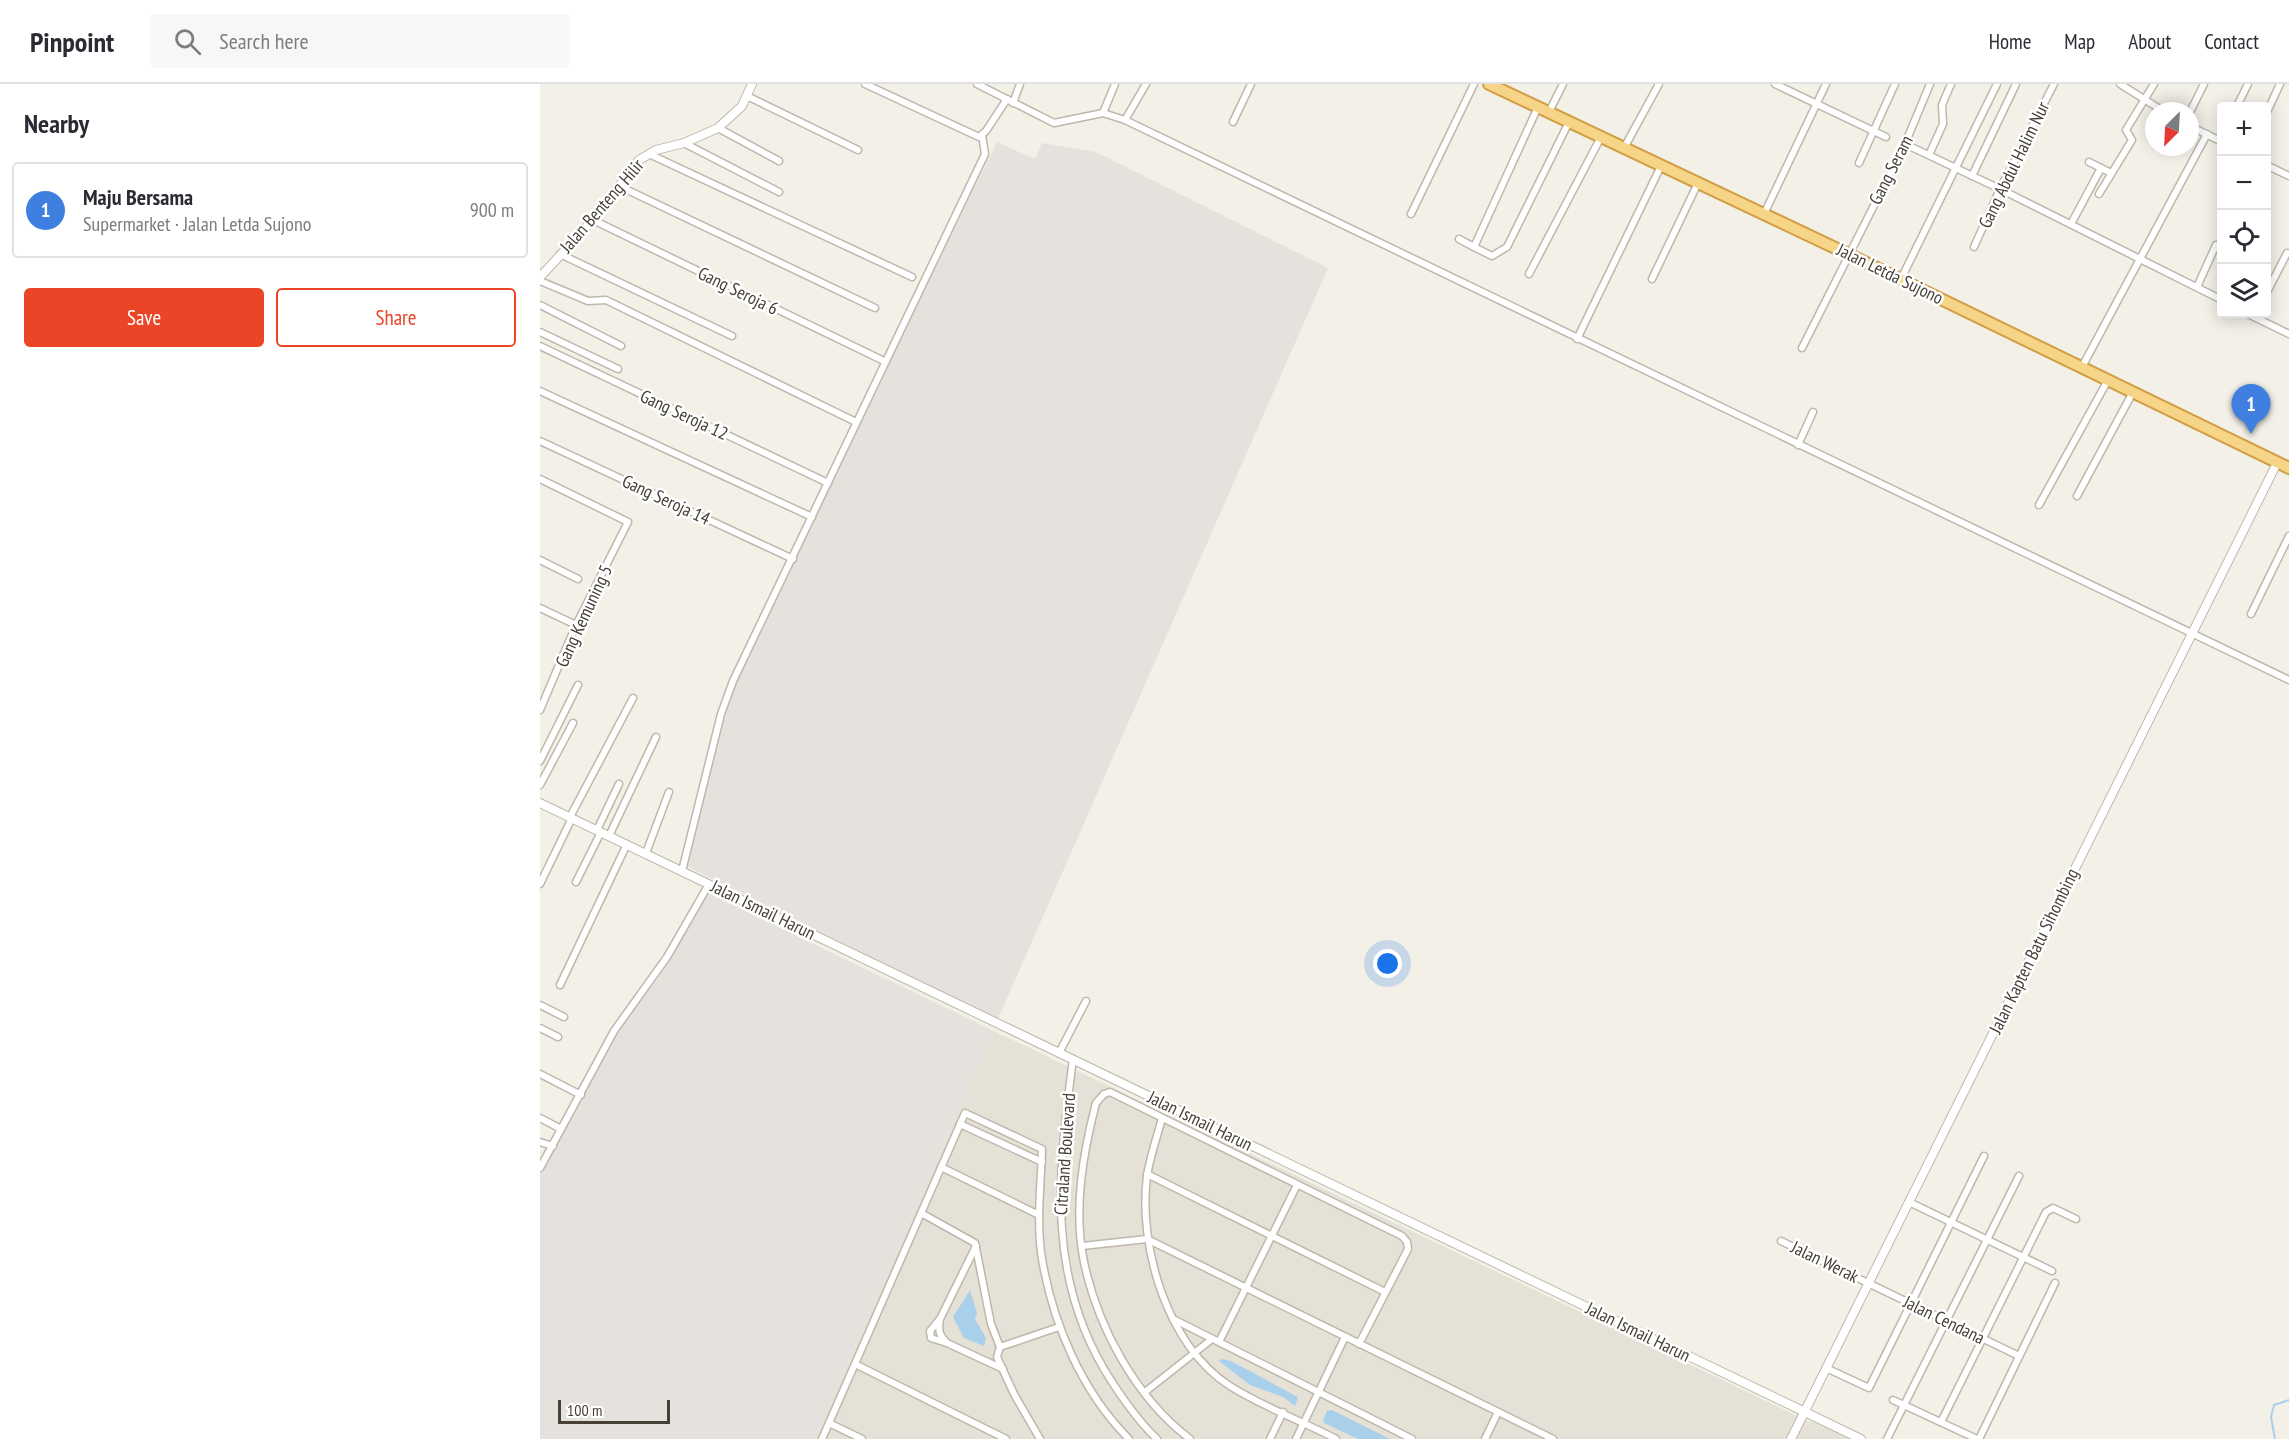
<!DOCTYPE html>
<meta charset="utf-8">
<style>
body{margin:0;font-family:"PT Sans Narrow",sans-serif;background:#f7f7f7;color:#2b2b33}
.controls{position:absolute;right:18px;top:18px;display:grid;overflow:hidden;border-radius:6px;box-shadow:0 3px 15px #0003}
.controls button{width:54px;height:54px;display:grid;place-items:center;padding:0;border:0;border-bottom:2px solid #e1e1e2;background:#fff;color:#2b2b33;font:30px sans-serif}
.compass{position:absolute;left:1605px;top:18px;width:54px;height:54px;border-radius:50%;background:#fff;box-shadow:0 3px 15px #0003;rotate:204deg}
.scale{position:absolute;left:18px;bottom:15px;width:112px;box-sizing:border-box;padding-left:6px;border:3px solid #464037;border-top:0;font-size:16px;line-height:21px;white-space:nowrap;color:#464037;-webkit-text-stroke:4px #fff;paint-order:stroke}
.you{position:absolute;left:848px;top:880px;width:21px;height:21px;margin:-15px;border:4px solid #fff;border-radius:50%;background:#1a73e8;box-shadow:0 0 0 9px #1a73e833}
.badge{display:grid;place-items:center;width:39px;height:39px;border-radius:50%;background:#eb4527;color:#fff;font-size:20px;font-weight:700}
.pin{position:absolute;translate:-50% -50px;filter:drop-shadow(0 2px 3px #0008)}
.pin::after{content:'';position:absolute;top:32px;width:21px;height:18px;background:inherit;clip-path:polygon(0 0,100% 0,50% 100%)}
.list{margin:0;padding:0;list-style:none}
h2{display:flex;justify-content:space-between;align-items:center;height:78px;margin:0;padding:0 24px;font-size:26px}
h2 small{font-size:20px;font-weight:400;color:#7c7c81}
.list li{display:grid;grid-template-columns:39px 1fr auto;gap:18px;align-items:center;box-sizing:border-box;height:96px;margin:0 12px 12px;padding:0 12px;border:2px solid #e1e1e2;border-radius:6px}
.list b{display:block;font-size:22px;white-space:nowrap}
.list p{margin:0;font-size:20px;white-space:nowrap;color:#7c7c81}
.list em{font-size:20px;font-style:normal;color:#7c7c81}
.actions{display:flex;gap:12px;padding:18px 24px}
.actions a{flex:1;padding:14px 0;border:2px solid #eb4527;border-radius:6px;text-align:center;font-size:21px;color:#eb4527}
.actions .main{background:#eb4527;color:#fff}
.icon{flex:none;width:33px;height:33px;fill:none;stroke:currentColor;stroke-width:2;stroke-linecap:round;stroke-linejoin:round}
.map{position:relative;flex:none;width:1749px;height:1355px;overflow:hidden}
header{display:flex;align-items:center;gap:36px;box-sizing:border-box;height:84px;padding:0 30px;background:#fff;border-bottom:2px solid #e1e1e2}
header strong{font-size:28px}
nav{display:flex;gap:33px;margin-inline-start:auto;font-size:21px}
.search{width:420px;height:54px;background:#f7f7f7;display:flex;align-items:center;gap:15px;box-sizing:border-box;padding:0 21px;border-radius:6px;color:#7c7c81;font-size:22px}
main{display:flex}
aside{flex:1;background:#fff}
.map>svg:first-child{display:block}
.residential{fill:#e6e1d7}
.industrial{fill:#e5e1dd}
.water{fill:#a9d0eb}
.lines{fill:none;stroke-linecap:round;stroke-linejoin:round}
.stream{stroke:#a9d0eb;stroke-width:2}
.minor-casing{stroke:#beb7ab;stroke-width:9}
.tertiary-casing{stroke:#beb7ab;stroke-width:10}
.trunk-casing{stroke:#d29e43;stroke-width:14}
.minor{stroke:#fff;stroke-width:6}
.tertiary{stroke:#fff;stroke-width:8}
.trunk{stroke:#f6d488;stroke-width:10}
.labels{text-anchor:middle;stroke-width:5;stroke-linejoin:round;paint-order:stroke}
.street-label{font-size:18px;fill:#464037;stroke:#fff}
</style>
<header>
<strong>Pinpoint</strong>
<div class="search"><svg class="icon" aria-label="search" viewBox="0 0 24 24"><circle cx="10" cy="10" r="6"/><path d="M15 15l6 6"/></svg>Search here</div>
<nav><a>Home</a><a>Map</a><a>About</a><a>Contact</a></nav>
</header>
<main>
<aside>
<h2>Nearby<small></small></h2>
<ul class="list">
<li><span class="badge" style="background:#3f7fe0">1</span><div><b>Maju Bersama</b><p>Supermarket · Jalan Letda Sujono</p></div><em>900 m</em></li>
</ul>
<div class="actions"><a class="main">Save</a><a>Share</a></div>
</aside>
<div class="map">
<svg width="1749" height="1355" viewBox="0 0 1749 1355">
<rect width="100%" height="100%" fill="#f3f0e8"/>
<!-- residential -->
<path class="residential" d="M454,947l816,391 6,-3 40,20h-1042z"/>
<!-- industrial -->
<g class="industrial">
<path d="M457,58l38,17 7,-16 54,9 232,116 -330,751 -312,-153 39,-168z"/>
<path d="M166,808l288,139 -180,408h-274v-268l75,-139 44,-55z"/>
</g>
<!-- water -->
<g class="water">
<path d="M430,1206l7,23 -2,6 11,19 -2,8 -20,-8 -11,-21z"/>
<path d="M682,1275l9,2 65,35 2,2 -3,8 -12,-9 -33,-12 -31,-24z"/>
<path d="M792,1326l58,29h-32l-34,-16 -1,-3 4,-9z"/>
</g>
<g class="lines">
<!-- stream -->
<path class="stream" d="M1735,1355l-4,-22 3,-12 15,-5"/>
<!-- minor casing -->
<g class="minor-casing">
<g id="minor">
<path d="M325,0l114,53 7,-6 21,-32"/>
<path d="M437,0l77,39 49,-10 22,7 1164,560"/>
<path d="M1235,0l111,53"/>
<path d="M1580,0l43,27"/>
<path d="M207,12l111,54"/>
<path d="M473,19l7,-19"/>
<path d="M1697,22l11,-22"/>
<path d="M1009,28l14,-28"/>
<path d="M1650,28l14,-28"/>
<path d="M563,29l12,-29"/>
<path d="M1726,30l14,-30"/>
<path d="M585,36l21,-36"/>
<path d="M693,38l18,-38"/>
<path d="M1650,42l32,16"/>
<path d="M178,44l61,33"/>
<path d="M144,59l95,49"/>
<path d="M1365,60l95,45 222,111"/>
<path d="M1084,64l35,-64"/>
<path d="M109,70l263,123"/>
<path d="M1389,71l14,-31 -1,-19 9,-21"/>
<path d="M1549,78l22,11"/>
<path d="M1319,79l36,-79"/>
<path d="M1726,81l23,11"/>
<path d="M1432,92l44,-92"/>
<path d="M79,102l256,122"/>
<path d="M1559,110l33,-54 -6,-10 28,-46"/>
<path d="M871,130l63,-130"/>
<path d="M1224,130l62,-130"/>
<path d="M53,136l291,141"/>
<path d="M1531,140l30,-56"/>
<path d="M919,155l15,8 64,-140"/>
<path d="M934,163l18,9 15,-9 62,-125"/>
<path d="M1434,163l26,-58 54,-105"/>
<path d="M20,170l172,82"/>
<path d="M989,190l72,-137"/>
<path d="M1112,195l46,-96"/>
<path d="M1361,195l96,-195"/>
<path d="M0,197l48,20 18,-1 250,122"/>
<path d="M1657,203l19,-42 6,-1"/>
<path d="M1726,210l21,-41"/>
<path d="M0,221l81,41"/>
<path d="M1708,230l41,20"/>
<path d="M0,248l78,37"/>
<path d="M1037,255l84,-173"/>
<path d="M0,262l288,137"/>
<path d="M1262,264l103,-204 25,-60"/>
<path d="M1542,283l125,-233"/>
<path d="M0,307l272,126"/>
<path d="M0,357l253,118"/>
<path d="M1258,361l15,-33"/>
<path d="M0,395l88,43 -52,103 -36,85"/>
<path d="M1537,412l56,-104"/>
<path d="M1499,421l69,-125"/>
<path d="M0,476l38,19"/>
<path d="M0,524l36,17"/>
<path d="M1711,530l38,-78"/>
<path d="M0,677l38,-76"/>
<path d="M0,701l33,-62"/>
<path d="M30,733l63,-119"/>
<path d="M57,746l22,-46"/>
<path d="M69,752l47,-99"/>
<path d="M106,769l23,-61"/>
<path d="M142,787l39,-157 12,-33 252,-527 -3,-19"/>
<path d="M36,798l25,-50"/>
<path d="M0,800l32,-66"/>
<path d="M20,901l67,-141"/>
<path d="M0,921l24,12"/>
<path d="M0,944l18,9"/>
<path d="M519,969l27,-52"/>
<path d="M533,975c-15,115 -28,221 39,323 13,20 28,41 45,57"/>
<path d="M0,990l41,21"/>
<path d="M0,1034l21,11"/>
<path d="M622,1034c-5,19 -12,39 -15,58 -9,70 20,170 83,210 33,21 72,35 106,53"/>
<path d="M420,1040l82,38"/>
<path d="M0,1058l13,4"/>
<path d="M401,1083l98,48"/>
<path d="M0,1084l74,-137 53,-74 42,-73"/>
<path d="M607,1090l238,118"/>
<path d="M1369,1118l143,69"/>
<path d="M381,1129l54,30 16,81 9,23 -3,10 17,37 26,45"/>
<path d="M1241,1157l238,115"/>
<path d="M436,1162l-36,73c-2,11 -1,16 7,24l56,26"/>
<path d="M542,1162l65,-7 406,200"/>
<path d="M400,1235l-10,12 1,7 16,5"/>
<path d="M633,1235l239,120"/>
<path d="M679,1258l78,-157"/>
<path d="M460,1263l59,-20"/>
<path d="M315,1280l151,75"/>
<path d="M1286,1284l43,20 115,-232"/>
<path d="M605,1308l67,-53"/>
<path d="M1353,1316l84,39"/>
<path d="M1401,1338l105,-210 7,-4 23,11"/>
<path d="M289,1339l33,16"/>
<path d="M282,1355l143,-326 77,36c-1,36 -6,74 0,110 11,65 40,133 87,180"/>
<path d="M650,1355c-54,-41 -92,-111 -106,-177 -11,-52 -1,-109 12,-159l8,-9 6,-2 292,144 5,6 1,7 -49,95"/>
<path d="M730,1355l13,-27"/>
<path d="M756,1355l49,-102"/>
<path d="M945,1355l13,-27"/>
<path d="M1347,1355l132,-263"/>
<path d="M1439,1355l76,-156"/>
</g>
</g>
<!-- tertiary casing -->
<g class="tertiary-casing">
<g id="tertiary">
<path d="M0,193l53,-57 46,-60 17,-10 28,-7 34,-15 24,-22 10,-22"/>
<path d="M0,719l1321,636"/>
<path d="M1251,1355l486,-976"/>
</g>
</g>
<!-- trunk casing -->
<g class="trunk-casing">
<path id="trunk" d="M949,0l359,170 441,214"/>
</g>
<!-- minor -->
<use href="#minor" class="minor"/>
<!-- tertiary -->
<use href="#tertiary" class="tertiary"/>
<!-- trunk -->
<use href="#trunk" class="trunk"/>
</g>
<g class="labels">
<!-- street labels -->
<g class="street-label">
<text transform="translate(1474 81) rotate(-64)" y="6">Gang Abdul Halim Nur</text>
<text transform="translate(1351 86) rotate(-63)" y="6">Gang Seram</text>
<text transform="translate(62 122) rotate(-49)" y="6">Jalan Benteng Hilir</text>
<text transform="translate(1350 190) rotate(26)" y="6">Jalan Letda Sujono</text>
<text transform="translate(198 207) rotate(26)" y="6">Gang Seroja 6</text>
<text transform="translate(144 331) rotate(25)" y="6">Gang Seroja 12</text>
<text transform="translate(126 416) rotate(25)" y="6">Gang Seroja 14</text>
<text transform="translate(44 532) rotate(-65)" y="6">Gang Kemuning 5</text>
<text transform="translate(223 826) rotate(26)" y="6">Jalan Ismail Harun</text>
<text transform="translate(1494 867) rotate(-64)" y="6">Jalan Kapten Batu Sihombing</text>
<text transform="translate(660 1037) rotate(26)" y="6">Jalan Ismail Harun</text>
<text transform="translate(525 1070) rotate(-86)" y="6">Citraland Boulevard</text>
<text transform="translate(1285 1178) rotate(26)" y="6">Jalan Werak</text>
<text transform="translate(1404 1236) rotate(26)" y="6">Jalan Cendana</text>
<text transform="translate(1098 1248) rotate(26)" y="6">Jalan Ismail Harun</text>
</g>
</g>
</svg>
<div class="controls">
<button>+</button>
<button>−</button>
<button><svg class="icon" aria-label="locate" viewBox="0 0 24 24"><circle cx="12" cy="12" r="6"/><path d="M12 2v4M12 18v4M2 12h4M18 12h4"/></svg></button>
<button><svg class="icon" aria-label="layers" viewBox="0 0 24 24"><path d="M12 4l9 5-9 5-9-5zM3 14l9 5 9-5"/></svg></button>
</div>
<svg class="compass" viewBox="-18 -18 36 36"><path d="M0-13l5 13h-10z" fill="#e53935"/><path d="M0 13l5-13h-10z" fill="#7c7c81"/></svg>
<div class="scale">100 m</div>
<div class="you"></div>
<div class="pin badge" style="left:1711px;top:350px;background:#3f7fe0">1</div>
</div>
</main>
